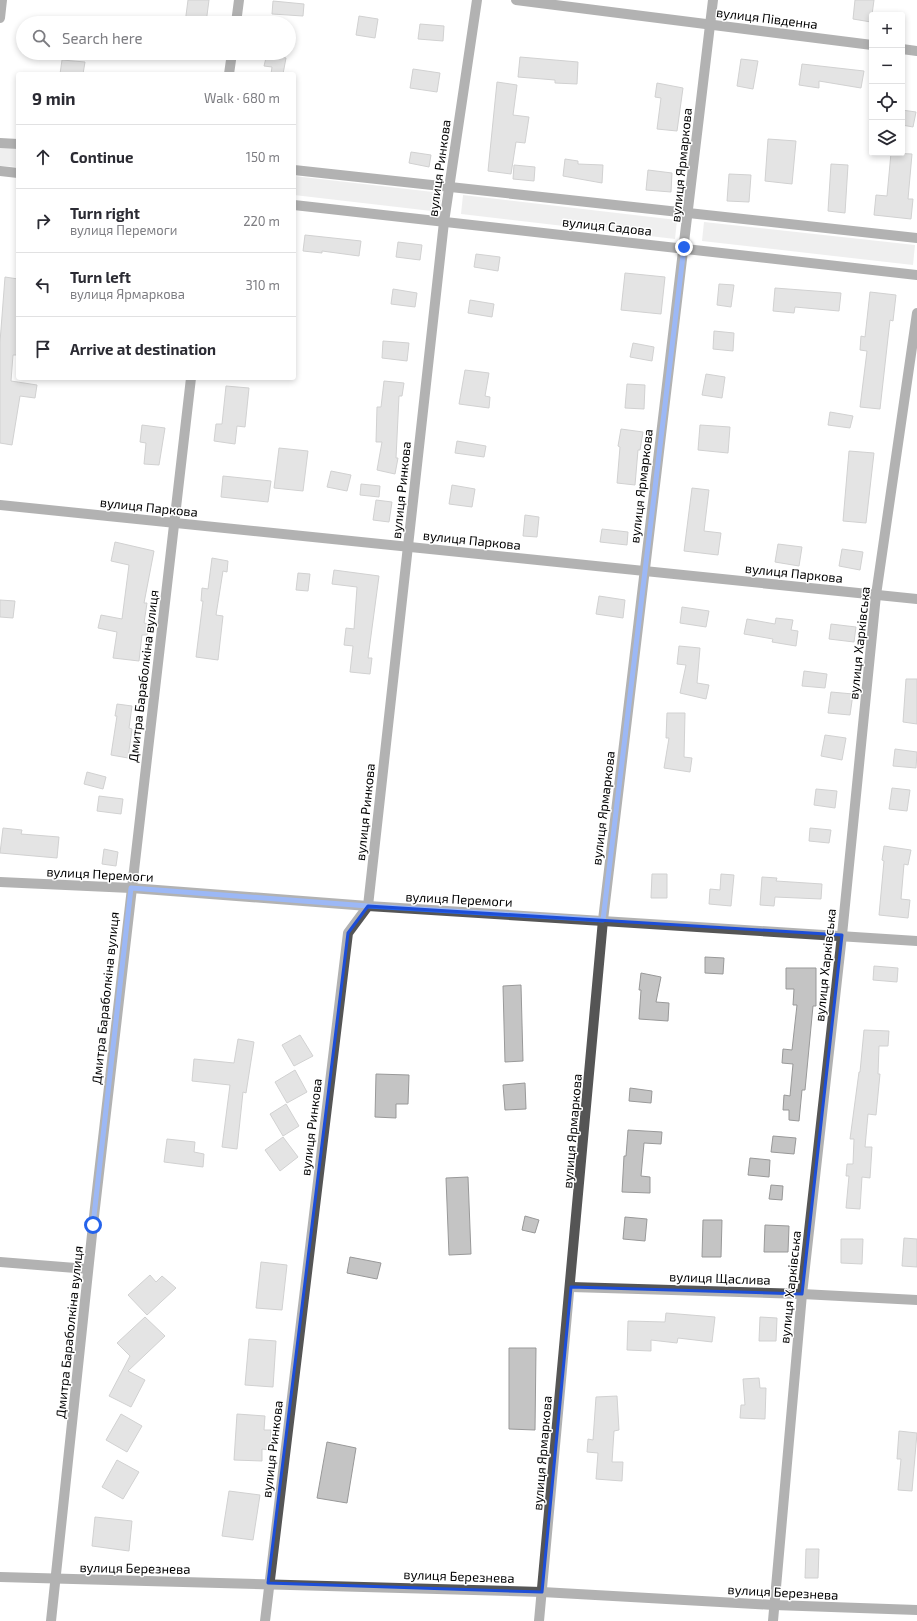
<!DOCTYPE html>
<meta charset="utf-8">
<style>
body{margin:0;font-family:"Exo 2",sans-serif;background:#f7f7f7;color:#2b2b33}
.controls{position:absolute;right:12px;top:12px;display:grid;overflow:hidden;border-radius:4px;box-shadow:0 2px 6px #0003}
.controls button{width:36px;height:36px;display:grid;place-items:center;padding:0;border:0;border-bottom:1px solid #e1e1e2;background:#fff;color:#2b2b33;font:20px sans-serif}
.stop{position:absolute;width:12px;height:12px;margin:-9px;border:3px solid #2563eb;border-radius:50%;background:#fff}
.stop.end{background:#2563eb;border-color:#fff;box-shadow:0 1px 4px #0008}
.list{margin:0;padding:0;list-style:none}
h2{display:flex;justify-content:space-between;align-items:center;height:52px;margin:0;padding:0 16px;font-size:17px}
h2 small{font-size:13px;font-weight:400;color:#7c7c81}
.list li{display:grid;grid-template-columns:26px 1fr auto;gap:12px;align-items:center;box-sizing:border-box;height:64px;padding:0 16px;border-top:1px solid #e1e1e2}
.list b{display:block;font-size:15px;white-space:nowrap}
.list p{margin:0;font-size:13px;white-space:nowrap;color:#7c7c81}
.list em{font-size:13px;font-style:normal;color:#7c7c81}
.icon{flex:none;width:22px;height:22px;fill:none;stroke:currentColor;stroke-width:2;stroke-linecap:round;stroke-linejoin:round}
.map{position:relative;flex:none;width:917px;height:1621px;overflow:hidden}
.search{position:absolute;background:#fff;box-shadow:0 2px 6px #0003;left:16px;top:16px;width:280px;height:44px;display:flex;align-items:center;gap:10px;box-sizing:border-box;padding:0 14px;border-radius:22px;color:#7c7c81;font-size:15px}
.panel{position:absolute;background:#fff;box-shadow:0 2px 6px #0003;left:16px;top:72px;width:280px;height:308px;border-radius:4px}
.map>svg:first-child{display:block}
.green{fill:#dcdcdc}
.building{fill:#c4c4c4;stroke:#999}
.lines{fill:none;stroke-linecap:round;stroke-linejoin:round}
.minor{stroke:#555;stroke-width:10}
.route{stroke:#2563eb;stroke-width:5}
.marked{fill:none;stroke:#1d4ed8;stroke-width:3;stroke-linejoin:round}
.labels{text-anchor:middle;stroke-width:3;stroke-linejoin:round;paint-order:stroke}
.street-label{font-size:13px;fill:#000;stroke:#fff}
</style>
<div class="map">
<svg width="917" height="1621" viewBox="0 0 917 1621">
<rect width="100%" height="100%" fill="#fff"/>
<!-- green -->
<g class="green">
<path d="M0,147l18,2v18l-18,-1z"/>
<path d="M294,176l148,17 -2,19 -146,-17z"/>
<path d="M463,195l214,25 -2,19 -214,-25z"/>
<path d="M704,222l211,23 -2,20 -211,-24z"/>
</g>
<!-- building -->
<g class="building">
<path d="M188,0h21l-3,23h-21z"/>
<path d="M855,0h19l-3,22 -18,-3z"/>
<path d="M273,1l31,3 -1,12 -31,-2z"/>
<path d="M359,16l19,3 -3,19 -19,-3z"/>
<path d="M420,24l24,2 -1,15 -25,-2z"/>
<path d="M267,54l19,4 -3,16h-12l1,-7 -8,-1z"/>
<path d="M520,57l58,5 -1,22 -22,-1v-3l-37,-3z"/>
<path d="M741,59l17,2 -5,28 -16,-3z"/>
<path d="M62,60l23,2 -2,12h-23z"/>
<path d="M802,64l62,7 -3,17 -42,-7v7l-20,-3z"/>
<path d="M413,69l27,4 -3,19 -27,-4z"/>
<path d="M497,82l20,3 -4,30 16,2 -4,26 -9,-1 -5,32 -23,-3z"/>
<path d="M657,83l26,5 -6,43 -20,-2 4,-31 -6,-1z"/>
<path d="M902,110l14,2 -3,15 -11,-2z"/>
<path d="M768,139l28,2 -4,43 -27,-3z"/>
<path d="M411,152l20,3 -2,12 -20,-4z"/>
<path d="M891,153l21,1 -4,45h5l-2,20 -37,-4 2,-20 11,1z"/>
<path d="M565,159l13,2v3l25,1 -1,18 -39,-7z"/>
<path d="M831,164l17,1 -3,48 -17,-2z"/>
<path d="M514,165l21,2 -1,14 -21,-2z"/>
<path d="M648,170l24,3 -1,19 -25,-2z"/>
<path d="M729,174l22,1 -2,27 -22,-1z"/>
<path d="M305,235l56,6 -2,15 -37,-5v2l-19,-2z"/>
<path d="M398,242l24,3 -2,15 -24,-3z"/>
<path d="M476,254l24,3 -2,14 -24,-4z"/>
<path d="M625,273l40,4 -4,37 -40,-4z"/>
<path d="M5,277l13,2v66l-1,10h-4l-2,26 26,4 -2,13 -15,-2 -8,49 -12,-2v-101z"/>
<path d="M719,284l15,1 -3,22 -14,-2z"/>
<path d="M775,288l66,5 -2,18 -44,-4 -1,6 -21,-2z"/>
<path d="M393,289l24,4 -2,14 -24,-3z"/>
<path d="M870,292l26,3 -3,26 -3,-1 -10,89 -20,-2 7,-56 -7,-1 1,-14 4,1z"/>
<path d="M470,300l24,4 -2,13 -24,-4z"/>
<path d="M714,331l20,2 -1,18 -20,-2z"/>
<path d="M383,341l26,2 -2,18 -25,-3z"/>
<path d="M633,343l21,4 -2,14 -22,-4z"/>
<path d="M465,370l24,3 -4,23 5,1 -1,11 -30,-4z"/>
<path d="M706,374l19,3 -3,21 -20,-3z"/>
<path d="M384,381l20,2 -2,13h-3l-3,62h2l-3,16 -18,-4 5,-28h-6l1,-35h4z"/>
<path d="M627,384l18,1 -1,24 -19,-1z"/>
<path d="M226,386l23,2 -4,39 -8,-1 -2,18 -21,-3 2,-17h6z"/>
<path d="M830,412l23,4 -3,12 -22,-3z"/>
<path d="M142,425l23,3 -6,37 -15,-1 2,-21 -6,-1z"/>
<path d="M700,425l30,2 -2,26 -30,-3z"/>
<path d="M621,429l22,3 -3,18h-2l-3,35 -18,-2 3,-36 -2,-1z"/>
<path d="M457,441l29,5 -2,11 -29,-4z"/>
<path d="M279,448l29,3 -5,40 -29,-3z"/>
<path d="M849,451l25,2 -8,70 -23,-2z"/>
<path d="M331,471l20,4 -4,16 -20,-4z"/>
<path d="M223,476l48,5 -3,21 -47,-5z"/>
<path d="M361,484l19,2 -1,11 -19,-2z"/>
<path d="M452,485l23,4 -3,18 -23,-3z"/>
<path d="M692,488l17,2 -5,41 17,2 -3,22 -34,-4z"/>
<path d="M376,500l16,2 -3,20 -16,-2z"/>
<path d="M525,515l14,2 -2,20 -14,-1z"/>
<path d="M602,529l26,3 -1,13 -27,-3z"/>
<path d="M115,542l39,9 -10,52h3l-3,20 5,1 -2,11h-5l-3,26 -26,-3 4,-26 -19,-4 3,-13 21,4 7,-54 -18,-4z"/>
<path d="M778,544l24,3 -3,19 -24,-4z"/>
<path d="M842,549l21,3 -3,18 -21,-4z"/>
<path d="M212,558l16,3 -1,11 -4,-1 -7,44 7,1 -5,44 -22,-3 7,-56h-2l1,-13 6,1z"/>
<path d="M334,570l45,6 -11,82h4l-2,16 -20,-2 3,-26 -9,-1 2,-17 8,1 3,-42 -25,-3z"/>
<path d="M298,573l12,1 -2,17 -12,-1z"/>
<path d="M599,596l26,4 -2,18 -27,-4z"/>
<path d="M0,600l15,1 -2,17 -13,-1z"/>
<path d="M682,607l27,4 -3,16 -26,-4z"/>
<path d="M776,618l17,2 -2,10 7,1 -2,15 -24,-4 1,-3 -29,-5 3,-15 28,5z"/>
<path d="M831,624l25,3 -2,15 -25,-3z"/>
<path d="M679,646l21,2 -3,35 12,2 -3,14 -26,-6 6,-28 -9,-1z"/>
<path d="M804,671l23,3 -2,14 -23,-2z"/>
<path d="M906,679h11v45l-14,-2z"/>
<path d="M831,692l22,2 -3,21 -22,-2z"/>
<path d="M117,704l15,2 -3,22 3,1 -4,29 -17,-3 6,-39h-2z"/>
<path d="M667,713h18l-1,44 8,1 -2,14 -26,-4 5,-30h-3z"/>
<path d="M825,735l21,3 -4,22 -21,-4z"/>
<path d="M895,749l22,3 -1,16 -23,-2z"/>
<path d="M87,772l19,5 -3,12 -19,-5z"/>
<path d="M892,788l18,2 -3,21 -18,-2z"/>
<path d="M816,789l21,2 -2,17 -21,-3z"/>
<path d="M99,796l24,3 -2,15 -24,-3z"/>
<path d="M3,828l19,2 -1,4 38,3 -2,21 -57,-5z"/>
<path d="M810,828l21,2 -2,13 -20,-2z"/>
<path d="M884,846l27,4 -3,15 -4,-1 -3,35 9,1 -2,18 -29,-3 5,-54 -2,-1z"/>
<path d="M104,849l14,3 -2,14 -14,-2z"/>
<path d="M652,874h15v24h-16z"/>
<path d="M721,874l13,1 -3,31 -22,-2 1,-15 10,1z"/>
<path d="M762,877l15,1 -1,3 46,3 -1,15 -46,-2 -1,9 -14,-1z"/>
<path d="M705,957l19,1 -1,16 -18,-1z"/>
<path d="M874,966l24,2 -1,14 -24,-2z"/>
<path d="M786,968h30v38h-3l-8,84h-3l-3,31 -10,-1v-10h-6l1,-15 6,1 3,-32 -11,-1 1,-14 9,1 5,-45h-4l1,-16h-8z"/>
<path d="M641,973l20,4 -5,25 13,1 -1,18 -29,-2 2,-29h-2z"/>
<path d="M521,985l2,76 -18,1 -2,-76z"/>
<path d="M864,1030l25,1 -1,15h-9l-1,28h2l-4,41 -8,-1 -3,33h7l-2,31 -8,-1 -2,32 -14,-1 3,-32h-3l1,-12h6l1,-25h-4l9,-67h1z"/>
<path d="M300,1035l13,21 -19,10 -12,-21z"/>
<path d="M238,1039l16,3 -8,51 -3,-1 -6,57 -15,-2 8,-62 -38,-4 2,-22 40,4z"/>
<path d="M295,1070l12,22 -20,11 -12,-21z"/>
<path d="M376,1074l33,1 -1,29h-12v14l-21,-1z"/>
<path d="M525,1083l1,26 -21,1 -2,-25z"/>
<path d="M630,1088l22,3 -1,12 -22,-2z"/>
<path d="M286,1104l13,22 -16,10 -13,-22z"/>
<path d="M628,1130l34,2 -1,12 -17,-1 -3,33 9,1v16l-28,-1 2,-36h2z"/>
<path d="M773,1136l23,2 -2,16 -23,-2z"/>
<path d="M283,1137l15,20 -18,14 -15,-21z"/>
<path d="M167,1139l28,3 -1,10 10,2 -1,13 -39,-5z"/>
<path d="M750,1158l20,2 -1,17 -21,-2z"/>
<path d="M468,1177l3,77 -22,1 -3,-77z"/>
<path d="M771,1185l12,1 -1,14 -13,-1z"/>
<path d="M525,1216l14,4 -4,13 -13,-3z"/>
<path d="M625,1217l22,2 -2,22 -22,-2z"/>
<path d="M703,1220h19l-1,37h-19z"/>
<path d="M765,1225l24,1 -1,26h-24z"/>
<path d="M904,1238l13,1v28l-15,-1z"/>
<path d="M841,1239h22l-1,25 -21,-1z"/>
<path d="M350,1257l31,6 -4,16 -30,-6z"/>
<path d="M261,1262l26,3 -5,45 -26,-2z"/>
<path d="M150,1275l6,7 6,-6 14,12 -29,27 -19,-20z"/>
<path d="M666,1313l49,4 -3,25 -34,-4 -1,5 -26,-3v11l-24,-1 1,-29 37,1z"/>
<path d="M145,1317l20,19 -37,35 17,9 -14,27 -22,-11 21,-40 -13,-13z"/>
<path d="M760,1317l17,1 -1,23h-17z"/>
<path d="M249,1339l27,2 -3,46 -28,-2z"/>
<path d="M509,1348h27l-1,82 -26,-1z"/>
<path d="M759,1378l1,10h6l-1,31 -25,-1 1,-13h4l-2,-26z"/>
<path d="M617,1396l2,34 -5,1 -2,31h11l-1,19 -26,-2 2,-26 -11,-1 1,-13 5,1 3,-43z"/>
<path d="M121,1414l21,12 -15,26 -21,-12z"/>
<path d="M237,1414l28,2 -1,14h7l-1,20 -8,-1v12l-28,-1z"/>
<path d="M899,1431l18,2 -5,58 -14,-1 3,-31h-4z"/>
<path d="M327,1442l29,6 -9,55 -30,-5z"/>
<path d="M117,1460l22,12 -16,27 -21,-12z"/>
<path d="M229,1491l31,4 -7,45 -31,-4z"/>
<path d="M95,1517l37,4 -3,30 -37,-5z"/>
<path d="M806,1549h13l-1,29h-13z"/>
</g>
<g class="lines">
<!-- minor -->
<g class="minor">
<path d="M516,0l356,45"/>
<path d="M0,18l2,-18"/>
<path d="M236,23l3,-23"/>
<path d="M902,49l15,2"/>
<path d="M229,74l3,-21"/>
<path d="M0,143l18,1"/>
<path d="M294,170l623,68"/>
<path d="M0,171l18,2"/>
<path d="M294,205l623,70"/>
<path d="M0,505l917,94"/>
<path d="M0,882l131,6 237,18 549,35"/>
<path d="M0,1262l88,7"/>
<path d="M571,1287l231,7 115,6"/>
<path d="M0,1577l542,15 232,13 143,5"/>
<path d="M51,1621l42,-396 98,-847"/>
<path d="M265,1621l83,-688 20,-27 76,-684 33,-222"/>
<path d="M539,1621l64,-701 110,-920"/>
<path d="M773,1621l29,-327 40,-359 34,-340 41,-282"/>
</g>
</g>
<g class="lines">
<!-- route -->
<path class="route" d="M93,1225l38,-337 237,18 235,14 81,-673"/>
</g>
<!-- marked area -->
<path d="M0 0H917V1621H0ZM368,906l474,29 -40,359 -231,-7 -29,305 -274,-9 80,-650z" fill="#fff" fill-opacity=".55" fill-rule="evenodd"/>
<path class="marked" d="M368,906l474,29 -40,359 -231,-7 -29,305 -274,-9 80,-650z"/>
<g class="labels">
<!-- street labels -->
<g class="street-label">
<text transform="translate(767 18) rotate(7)" y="5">вулиця Південна</text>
<text transform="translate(681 165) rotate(-84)" y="5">вулиця Ярмаркова</text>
<text transform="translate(439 168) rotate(-82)" y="5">вулиця Ринкова</text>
<text transform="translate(607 226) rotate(6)" y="5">вулиця Садова</text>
<text transform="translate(641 486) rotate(-83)" y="5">вулиця Ярмаркова</text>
<text transform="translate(401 490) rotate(-84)" y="5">вулиця Ринкова</text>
<text transform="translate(149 507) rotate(6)" y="5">вулиця Паркова</text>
<text transform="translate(472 540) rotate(6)" y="5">вулиця Паркова</text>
<text transform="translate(794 573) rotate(6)" y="5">вулиця Паркова</text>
<text transform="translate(859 643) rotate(-84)" y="5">вулиця Харківська</text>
<text transform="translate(143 676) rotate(-83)" y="5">Дмитра Бараболкіна вулиця</text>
<text transform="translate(603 808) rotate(-83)" y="5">вулиця Ярмаркова</text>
<text transform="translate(365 812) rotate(-84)" y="5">вулиця Ринкова</text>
<text transform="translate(100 874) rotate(3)" y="5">вулиця Перемоги</text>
<text transform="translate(459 899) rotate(3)" y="5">вулиця Перемоги</text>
<text transform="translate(825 965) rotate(-84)" y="5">вулиця Харківська</text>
<text transform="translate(105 998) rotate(-84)" y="5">Дмитра Бараболкіна вулиця</text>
<text transform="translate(311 1127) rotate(-83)" y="5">вулиця Ринкова</text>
<text transform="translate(572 1131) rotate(-85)" y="5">вулиця Ярмаркова</text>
<text transform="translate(720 1278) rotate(2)" y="5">вулиця Щаслива</text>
<text transform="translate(790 1287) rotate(-84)" y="5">вулиця Харківська</text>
<text transform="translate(69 1332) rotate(-84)" y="5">Дмитра Бараболкіна вулиця</text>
<text transform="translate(272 1449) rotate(-83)" y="5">вулиця Ринкова</text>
<text transform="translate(542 1453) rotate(-85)" y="5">вулиця Ярмаркова</text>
<text transform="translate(135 1568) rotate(1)" y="5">вулиця Березнева</text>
<text transform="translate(459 1576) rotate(2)" y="5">вулиця Березнева</text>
<text transform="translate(783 1592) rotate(3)" y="5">вулиця Березнева</text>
</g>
</g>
</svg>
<div class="controls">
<button>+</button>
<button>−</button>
<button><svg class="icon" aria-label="locate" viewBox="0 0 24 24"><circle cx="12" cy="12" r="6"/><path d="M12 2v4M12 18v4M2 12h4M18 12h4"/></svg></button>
<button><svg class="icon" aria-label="layers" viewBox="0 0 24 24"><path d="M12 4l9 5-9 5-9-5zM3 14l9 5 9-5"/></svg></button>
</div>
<div class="stop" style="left:93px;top:1225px"></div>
<div class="stop end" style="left:684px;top:247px"></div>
<div class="search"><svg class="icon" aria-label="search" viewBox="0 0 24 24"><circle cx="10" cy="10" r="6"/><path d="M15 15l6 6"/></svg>Search here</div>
<section class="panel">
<h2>9 min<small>Walk · 680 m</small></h2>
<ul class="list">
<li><svg class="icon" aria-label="ahead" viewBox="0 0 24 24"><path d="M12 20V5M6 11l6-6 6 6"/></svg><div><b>Continue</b></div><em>150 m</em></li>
<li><svg class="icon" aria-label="right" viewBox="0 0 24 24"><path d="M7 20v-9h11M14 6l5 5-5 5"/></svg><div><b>Turn right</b><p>вулиця Перемоги</p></div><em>220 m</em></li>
<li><svg class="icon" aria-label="left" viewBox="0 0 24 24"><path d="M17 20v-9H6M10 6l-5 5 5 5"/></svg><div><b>Turn left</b><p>вулиця Ярмаркова</p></div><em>310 m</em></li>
<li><svg class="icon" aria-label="arrive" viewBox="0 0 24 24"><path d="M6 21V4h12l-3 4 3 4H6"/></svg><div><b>Arrive at destination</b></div></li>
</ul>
</section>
</div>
